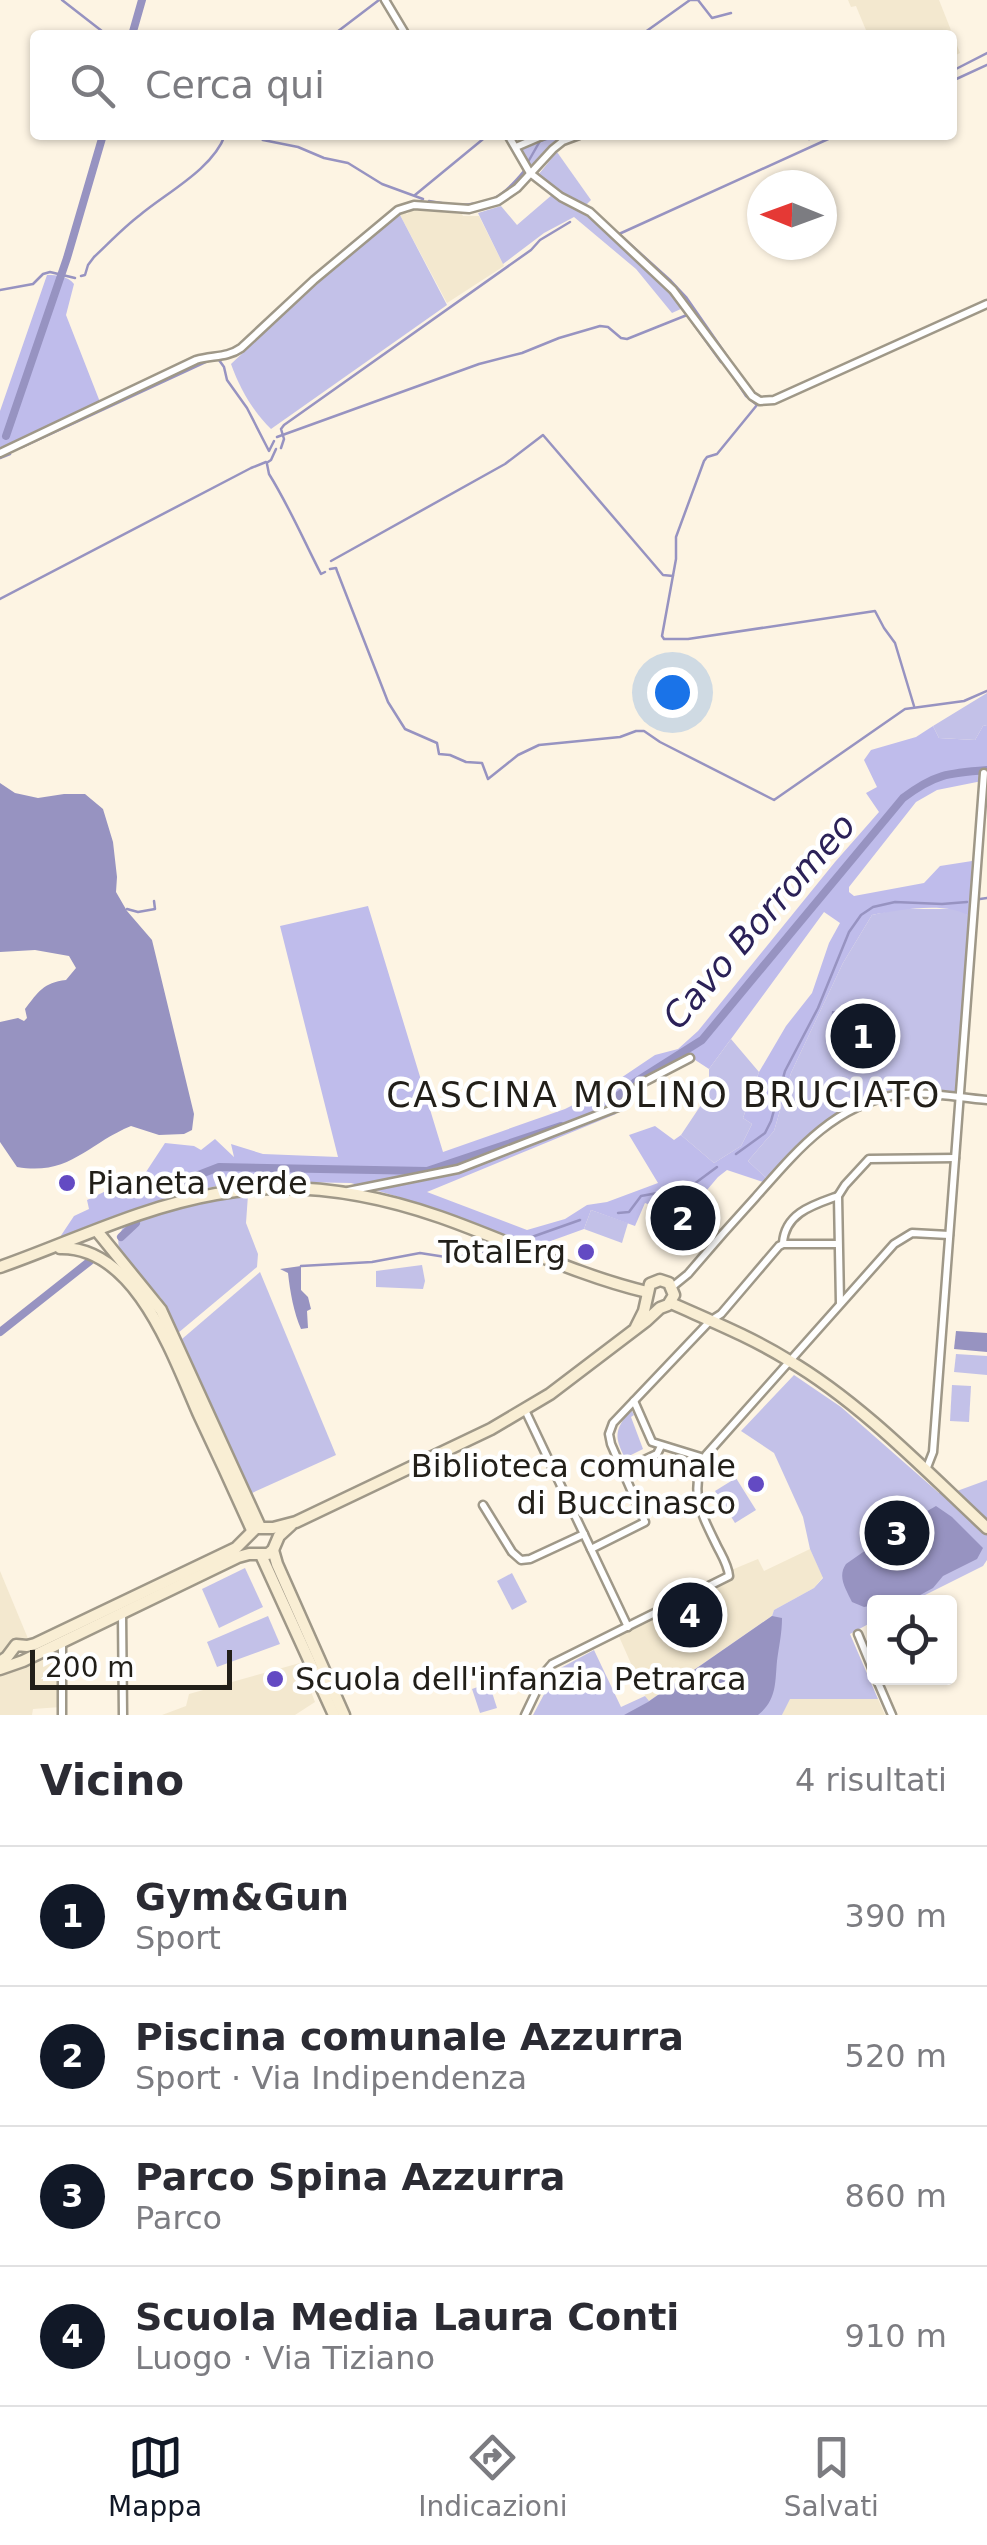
<!DOCTYPE html>
<html lang="it">
<meta charset="utf-8">
<style>
body{margin:0;font-family:"DejaVu Sans",sans-serif;background:#f7f7f7;color:#2b2b33}
.controls{position:absolute;right:30px;bottom:30px;display:grid;overflow:hidden;border-radius:10px;box-shadow:0 2px 8px #0004}
.controls button{width:90px;height:90px;display:grid;place-items:center;padding:0;border:0;border-bottom:2px solid #e1e1e2;background:#fff;color:#2b2b33;font:50px sans-serif}
.compass{position:absolute;left:747px;top:170px;width:90px;height:90px;border-radius:50%;background:#fff;box-shadow:0 2px 8px #0004;rotate:271deg}
.scale{position:absolute;left:30px;bottom:25px;width:202px;box-sizing:border-box;padding-left:10px;border:5px solid #221f19;border-top:0;font-size:28px;line-height:35px;white-space:nowrap;color:#221f19;-webkit-text-stroke:8px #fff;paint-order:stroke}
.you{position:absolute;left:672px;top:692px;width:35px;height:35px;margin:-25px;border:8px solid #fff;border-radius:50%;background:#1a73e8;box-shadow:0 0 0 15px #1a73e833}
.badge{display:grid;place-items:center;width:65px;height:65px;border-radius:50%;background:#111827;color:#fff;font-size:32px;font-weight:700}
.pin{position:absolute;translate:-50% -50%;border:5px solid #fff;box-shadow:0 2px 10px #0006}
.list{margin:0;padding:0;list-style:none}
h2{display:flex;justify-content:space-between;align-items:center;height:130px;margin:0;padding:0 40px;font-size:42px}
h2 small{font-size:32px;font-weight:400;color:#7c7c81}
.list li{display:grid;grid-template-columns:65px 1fr auto;gap:30px;align-items:center;box-sizing:border-box;height:140px;padding:0 40px;border-top:2px solid #e1e1e2}
.list b{display:block;font-size:38px;white-space:nowrap}
.list p{margin:0;font-size:32px;white-space:nowrap;color:#7c7c81}
.list em{font-size:32px;font-style:normal;color:#7c7c81}
.icon{flex:none;width:55px;height:55px;fill:none;stroke:currentColor;stroke-width:2;stroke-linecap:round;stroke-linejoin:round}
.map{position:relative;flex:none;width:987px;height:1715px;overflow:hidden}
.search{position:absolute;background:#fff;box-shadow:0 2px 8px #0004;left:30px;right:30px;top:30px;height:110px;display:flex;align-items:center;gap:25px;box-sizing:border-box;padding:0 35px;border-radius:10px;color:#7c7c81;font-size:38px}
.sheet{height:690px;background:#fff}
nav{display:flex;justify-content:space-around;align-items:center;box-sizing:border-box;height:140px;border-top:2px solid #e1e1e2;background:#fff;font-size:28px;color:#7c7c81}
nav a{display:grid;justify-items:center;gap:5px}
nav .on{color:#111827}
.map>svg:first-child{display:block}
.built{fill:#f3e8cf}
.green{fill:#c3c1e8}
.forest{fill:#bfbceb;fill-rule:evenodd}
.water{fill:#9793c1}
.lines{fill:none;stroke-linecap:round;stroke-linejoin:round}
.stream{stroke:#9793c1;stroke-width:2.5}
.canal{stroke:#9793c1;stroke-width:8}
.street-casing{stroke:#9f9888;stroke-width:11}
.secondary-casing{stroke:#9f9888;stroke-width:15}
.street{stroke:#fff;stroke-width:6}
.secondary{stroke:#f9eed4;stroke-width:10}
.poi-dot{fill:#634ac3;stroke:#fff;stroke-width:4}
.labels{text-anchor:middle;stroke-width:9;stroke-linejoin:round;paint-order:stroke}
.poi-label{font-size:32px;fill:#221f19;stroke:#fff;text-anchor:start}
.water-label{font-size:35px;font-style:italic;fill:#2b2158;stroke:#fff}
.neighbourhood-label{font-size:35px;letter-spacing:2.5px;fill:#221f19;stroke:#fff}
</style>
<div class="map">
<svg width="987" height="1715" viewBox="0 0 987 1715">
<rect width="100%" height="100%" fill="#fdf4e3"/>
<!-- built -->
<g class="built">
<path d="M848,0h91l21,53 -8,4v-22h-84l-12,-29 -5,1z"/>
<path d="M414,209l48,5 1,2h16l25,50 -57,37 -48,-90 4,-2 4,3z"/>
<path d="M810,1549l13,28 -9,11 -40,22 -2,6 -124,86 -31,-70 109,-54 3,-7 29,-12 6,12z"/>
<path d="M0,1571l29,70 -29,15z"/>
<path d="M61,1643v64l-28,2 -1,6h-32v-45z"/>
<path d="M300,1663l15,39 -20,13h-133l24,-9 3,-12z"/>
<path d="M789,1699h89l7,16h-103z"/>
</g>
<!-- green -->
<g class="green">
<path d="M555,135h4l1,4 -8,4 -20,21h-5l-6,-17z"/>
<path d="M557,152l34,48 -7,7 -16,-9 -30,-23z"/>
<path d="M553,194c11,9 24,11 34,20 35,28 68,60 96,94l-11,5 -36,-44 -62,-52 -30,16 -41,31 -25,-51 23,-7 16,19z"/>
<path d="M399,213l48,92 -176,124c-19,-19 -31,-40 -40,-65l82,-77z"/>
<path d="M987,693v32l-4,1 -8,14 -36,-2 -6,-12z"/>
<path d="M899,909h60l10,7 -13,175c-18,2 -37,-4 -55,-2 -57,4 -99,50 -135,89l-18,-17 26,-30 17,-58 52,-110 29,-48z"/>
<path d="M731,1039l28,33 -16,46 9,6 -11,22 -27,17 -33,-28 28,-42v-24z"/>
<path d="M248,1195l-2,28 12,31 -1,13 -79,66 -17,-35 -42,-47 -1,-13 6,-13 92,-27z"/>
<path d="M591,1210l37,13 -6,20 -38,-14z"/>
<path d="M422,1265l3,16 -2,8 -47,-2v-16z"/>
<path d="M260,1272l76,183 -84,38 -70,-154z"/>
<path d="M956,1354l31,2v19l-33,-3z"/>
<path d="M794,1375l47,32 98,86 18,-2 30,-11v80l-4,6 -72,36h-37v19l-24,13 28,65h-88l-8,16h-249l24,-45 37,-20 27,57 24,-11 4,5 123,-85 2,-6 40,-22 9,-10 -13,-29 -7,-32 -29,-64 -33,-22z"/>
<path d="M952,1385l19,1 -2,36 -19,-1z"/>
<path d="M629,1411h3l2,4 -3,2 12,32 -18,9c-11,-22 -10,-27 4,-47z"/>
<path d="M736,1478l20,32 -21,13 -20,-32z"/>
<path d="M245,1568l18,39 -44,21 -17,-39z"/>
<path d="M512,1573l15,29 -15,8 -15,-29z"/>
<path d="M268,1616l12,28 -63,23 -10,-25z"/>
<path d="M489,1683l8,25 -17,5 -8,-24z"/>
</g>
<!-- forest -->
<g class="forest">
<path d="M47,275c10,0 21,1 27,9l-8,31 34,87 -100,46v-37z"/>
<path d="M987,725v55l-50,10 -21,12 -67,85v5l5,4 70,-13 16,-17 32,-5 -3,55c-22,-15 -72,-6 -97,-1l-29,48 -52,110 -17,58 -26,30 18,17 -3,4 -36,-12 -9,7 -28,33 -23,-11 -6,10 -16,-6 -10,23 -44,-16 -7,19 -47,17 -138,-49 -48,-14 -107,-2 -53,10 -131,46 14,-21 15,-7 -2,-9 59,-28 19,-29 29,3 7,4 14,-11 19,18 -3,-13 32,10 75,3 -58,-231 88,-20 75,246 122,-43 38,-19 52,-35 23,-6 20,-18 137,-169 44,-50 -13,-19 11,-6 -13,-27 7,-10 45,-13 17,-11 6,12 36,2 8,-14zM824,912l16,11 -11,20 -17,50 -26,33 -27,46 -16,46 9,6 -11,22 -27,17 -33,-28 -7,5 -19,-14 -26,9 29,48 -51,19 -20,3 -22,14 -38,11 -100,-38 189,-78 -2,-6 22,-24 53,-28 20,13z"/>
</g>
<!-- water -->
<g class="water">
<path d="M0,783l15,10 23,5 26,-4h21l18,15 10,33 4,35 -1,15 11,19 25,29 42,174 -2,16 -8,4 -25,1 -28,-9c-44,18 -61,50 -114,41l-17,-25v-120l18,-4 6,3 3,-3 -2,-9c14,-18 18,-26 41,-29l10,-12 -7,-12 -34,-6 -35,2z"/>
<path d="M832,1011l19,1 -2,31 -20,-2z"/>
<path d="M301,1266v24l7,7 3,12 -4,2 1,17 -7,1c-7,-16 -11,-37 -13,-56l-8,-4z"/>
<path d="M956,1331l31,2v19l-33,-3z"/>
<path d="M936,1506l16,11 31,31 -6,11 -34,17 -10,12 -20,11 -16,3h-23v3l-10,2 -12,-5c-6,-13 -15,-25 -6,-38l50,-35z"/>
<path d="M772,1616l10,2c0,15 -3,28 -5,43 -2,21 0,39 -19,54h-134l24,-13z"/>
</g>
<g class="lines">
<!-- stream -->
<g class="stream">
<path d="M62,0l45,35"/>
<path d="M118,35h1"/>
<path d="M333,35l46,-35"/>
<path d="M641,35l49,-35h8l14,18 19,-5"/>
<path d="M952,71l35,-18"/>
<path d="M952,81l35,-16"/>
<path d="M258,135l5,5 35,7 26,11 24,5 34,21 41,15"/>
<path d="M805,135l4,4 9,-4"/>
<path d="M528,162l12,-21 19,-6"/>
<path d="M415,195l73,-60"/>
<path d="M429,201l18,3"/>
<path d="M455,205c36,-1 47,-7 69,-34"/>
<path d="M81,276l4,-1 3,-10 6,-8c15,-14 30,-30 46,-42 26,-22 73,-46 85,-80"/>
<path d="M0,290l33,-6 10,-10 7,-2 25,6"/>
<path d="M727,356l-41,-59 -15,-16 -52,-47 218,-99"/>
<path d="M219,360l5,7 3,13 20,28 22,43 5,-10"/>
<path d="M729,370l17,26 11,9 -40,49 -10,3 -3,4 -28,76v22l-14,77 2,3h24l187,-28 9,17 11,15 19,63"/>
<path d="M277,437l202,-73 43,-11 37,-15 41,-12 8,1 13,11 6,1 60,-24 34,47"/>
<path d="M22,447l190,-88"/>
<path d="M281,448l3,-9 -3,-10 3,-4 247,-175 9,-10 30,-18"/>
<path d="M0,458l10,-4"/>
<path d="M268,462l3,-2 5,-11"/>
<path d="M267,464l2,10c20,32 35,67 52,100l4,-2"/>
<path d="M331,561l174,-97 38,-29 120,140 10,1"/>
<path d="M330,569l6,-1 1,3 51,131 17,27 32,14 2,11 11,1 16,7 16,1 6,16 30,-24 21,-10 81,-8 16,-6h8l16,11 114,58 131,-91 59,-8 23,-10"/>
<path d="M0,599l251,-131 15,-6"/>
<path d="M980,899l7,-1"/>
<path d="M127,909l11,3 17,-3 -1,-8"/>
<path d="M736,1154l29,-21 6,-12 14,-50 33,-63 31,-76 12,-17 12,-8 22,-5 47,2 25,-2"/>
<path d="M618,1213l11,-1 12,-16 49,-9 27,-20"/>
<path d="M529,1238l51,-18"/>
<path d="M301,1266l71,-4 48,-9 32,5 45,-9"/>
</g>
<!-- canal -->
<g class="canal">
<path d="M132,35l10,-35"/>
<path d="M6,436l61,-178 36,-123"/>
<path d="M603,1111l5,-2 11,-14 15,-12 68,-43 201,-242c32,-24 45,-25 84,-28"/>
<path d="M169,1191l19,-12 31,-12 208,4 134,-45"/>
<path d="M121,1237l15,-14"/>
<path d="M0,1332l90,-71"/>
</g>
<!-- street casing -->
<g class="street-casing">
<g id="street">
<path d="M385,0l21,35"/>
<path d="M508,135l22,38 31,24 29,15 83,78 79,106 8,5 14,-1 213,-96"/>
<path d="M516,147l28,-12"/>
<path d="M0,453l196,-93c16,-5 31,-2 45,-12l73,-68 84,-70 16,-5 55,4 29,-8 19,-13 36,-39 10,-8 16,-6"/>
<path d="M348,1191l110,-22 165,-64 17,-21 50,-26"/>
<path d="M783,1243c2,-30 30,-38 55,-47"/>
<path d="M672,1287l16,-13c22,-26 44,-51 67,-76 39,-44 77,-92 140,-103 29,-5 63,3 92,5"/>
<path d="M840,1303l-2,-107 7,-11 24,-26 86,-1"/>
<path d="M634,1401l18,41 52,16"/>
<path d="M525,1410l103,217"/>
<path d="M623,1470l34,-16 4,-8"/>
<path d="M926,1470l7,-18 51,-679"/>
<path d="M483,1505l29,47 9,8 9,-1 54,-25"/>
<path d="M591,1549l54,-27 -34,-78 -2,-10 4,-11 97,-102 11,-7 58,-68 4,-2h55"/>
<path d="M122,1614l1,101"/>
<path d="M858,1634l16,39"/>
<path d="M876,1678l16,37"/>
<path d="M62,1715v-74"/>
<path d="M525,1715l21,-44 6,-7 177,-88c-1,-11 -7,-20 -12,-30 -16,-33 -29,-55 -11,-91l188,-211 18,-11 37,2"/>
</g>
</g>
<!-- secondary casing -->
<g class="secondary-casing">
<g id="secondary">
<path d="M97,1231l64,79 99,217"/>
<path d="M60,1248c77,-2 114,111 140,169 18,38 35,75 52,113"/>
<path d="M0,1267c71,-25 141,-60 216,-73 75,-14 152,-2 224,23 69,24 135,58 207,75"/>
<path d="M671,1303c40,18 80,34 117,57 72,42 138,111 199,168"/>
<path d="M273,1550l4,14 67,151"/>
<path d="M261,1555l73,160"/>
<path d="M0,1662l7,-5 9,-12 11,1 8,-2 201,-96 20,-20h17l23,-6 195,-93 59,-35 96,-73 14,-13 8,-3 6,-10 -5,-12 -9,-3 -10,4 -6,27 -8,16"/>
<path d="M0,1669l23,-8 215,-104 11,-3h19l5,-4 6,-14 12,-11"/>
</g>
</g>
<!-- street -->
<use href="#street" class="street"/>
<!-- secondary -->
<use href="#secondary" class="secondary"/>
</g>
<!-- markers -->
<g class="poi-dot">
<circle cx="67" cy="1183" r="10"/>
<circle cx="586" cy="1252" r="10"/>
<circle cx="756" cy="1484" r="10"/>
<circle cx="275" cy="1679" r="10"/>
</g>
<g class="labels">
<!-- poi labels -->
<g class="poi-label">
<text x="87" y="1194">Pianeta verde</text>
<text x="566" y="1263" text-anchor="end">TotalErg</text>
<text x="736" y="1477" text-anchor="end">Biblioteca comunale<tspan x="736" dy="37">di Buccinasco</tspan></text>
<text x="295" y="1690">Scuola dell'infanzia Petrarca</text>
</g>
<!-- water labels -->
<g class="water-label">
<text transform="translate(759 921) rotate(-49)" y="12">Cavo Borromeo</text>
</g>
<!-- neighbourhood labels -->
<g class="neighbourhood-label">
<text x="664" y="1107">CASCINA MOLINO BRUCIATO</text>
</g>
</g>
</svg>
<div class="controls">
<button><svg class="icon" aria-label="locate" viewBox="0 0 24 24"><circle cx="12" cy="12" r="6"/><path d="M12 2v4M12 18v4M2 12h4M18 12h4"/></svg></button>
</div>
<svg class="compass" viewBox="-18 -18 36 36"><path d="M0-13l5 13h-10z" fill="#e53935"/><path d="M0 13l5-13h-10z" fill="#7c7c81"/></svg>
<div class="scale">200 m</div>
<div class="you"></div>
<div class="pin badge" style="left:863px;top:1036px">1</div>
<div class="pin badge" style="left:683px;top:1218px">2</div>
<div class="pin badge" style="left:897px;top:1533px">3</div>
<div class="pin badge" style="left:690px;top:1615px">4</div>
<div class="search"><svg class="icon" aria-label="search" viewBox="0 0 24 24"><circle cx="10" cy="10" r="6"/><path d="M15 15l6 6"/></svg>Cerca qui</div>
</div>
<section class="sheet">
<h2>Vicino<small>4 risultati</small></h2>
<ul class="list">
<li><span class="badge">1</span><div><b>Gym&amp;Gun</b><p>Sport</p></div><em>390 m</em></li>
<li><span class="badge">2</span><div><b>Piscina comunale Azzurra</b><p>Sport · Via Indipendenza</p></div><em>520 m</em></li>
<li><span class="badge">3</span><div><b>Parco Spina Azzurra</b><p>Parco</p></div><em>860 m</em></li>
<li><span class="badge">4</span><div><b>Scuola Media Laura Conti</b><p>Luogo · Via Tiziano</p></div><em>910 m</em></li>
</ul>
</section>
<nav>
<a class="on"><svg class="icon" aria-label="map" viewBox="0 0 24 24"><path d="M3 6l6-2 6 2 6-2v14l-6 2-6-2-6 2zM9 4v14M15 6v14"/></svg>Mappa</a>
<a><svg class="icon" aria-label="directions" viewBox="0 0 24 24"><path d="M12 3l9 9-9 9-9-9zM9 14v-3h6M13 9l2 2-2 2"/></svg>Indicazioni</a>
<a><svg class="icon" aria-label="saved" viewBox="0 0 24 24"><path d="M7 4h10v16l-5-4-5 4z"/></svg>Salvati</a>
</nav>
